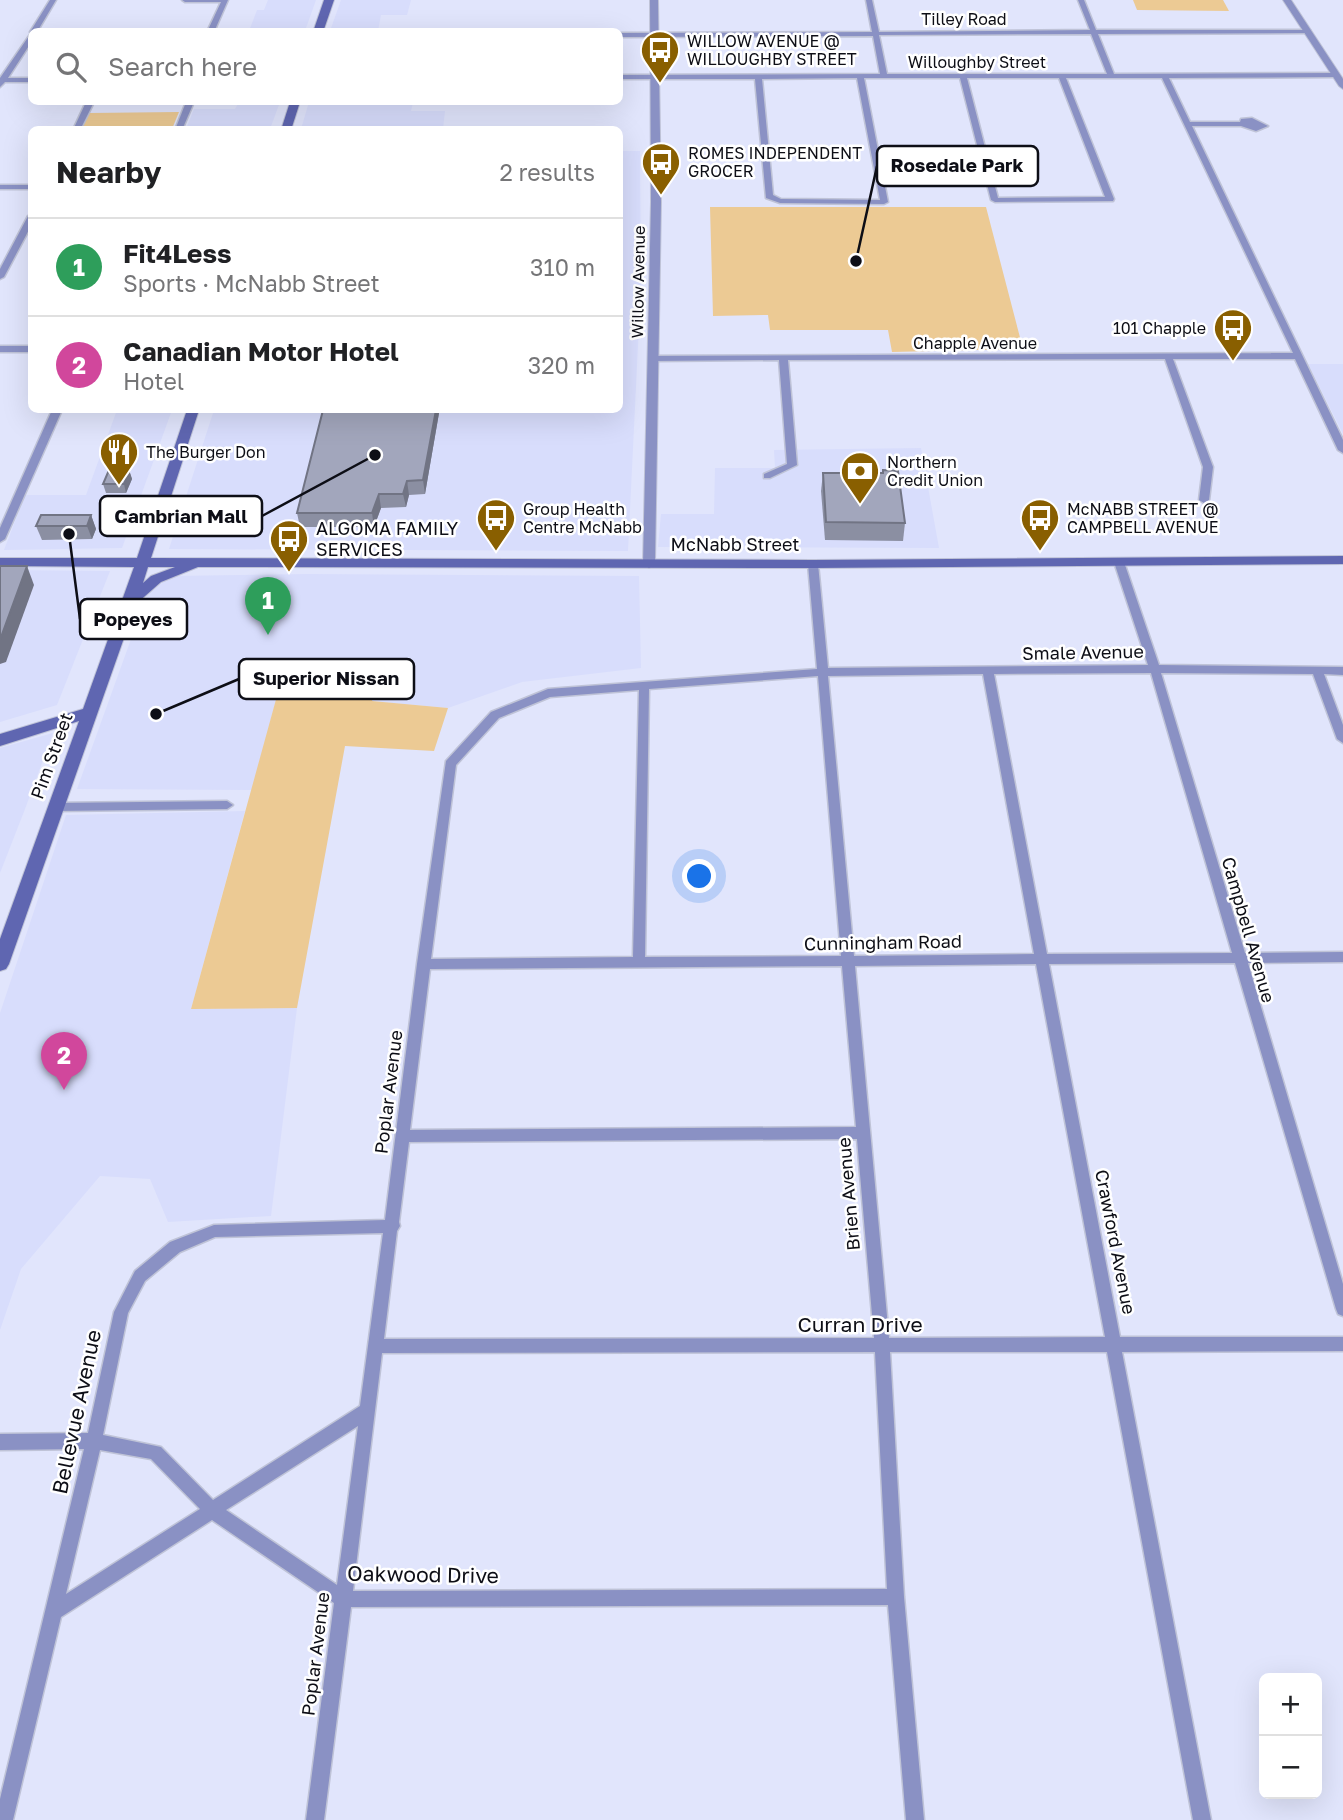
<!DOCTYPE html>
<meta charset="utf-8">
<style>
body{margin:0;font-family:"Golos Text",sans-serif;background:#f6f6f6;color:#202124}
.controls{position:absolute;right:21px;bottom:21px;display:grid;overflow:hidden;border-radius:10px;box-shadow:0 7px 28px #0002}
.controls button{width:63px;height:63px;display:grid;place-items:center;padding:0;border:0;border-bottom:2px solid #e0e0e0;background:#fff;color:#202124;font:35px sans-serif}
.you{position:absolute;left:700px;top:877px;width:24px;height:24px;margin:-18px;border:5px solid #fff;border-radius:50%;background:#1a73e8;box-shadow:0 0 0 10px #1a73e833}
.badge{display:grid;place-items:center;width:46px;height:46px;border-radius:50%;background:#0f766e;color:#fff;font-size:23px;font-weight:700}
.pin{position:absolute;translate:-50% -58px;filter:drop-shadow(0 2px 4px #0008)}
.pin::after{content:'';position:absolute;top:37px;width:24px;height:21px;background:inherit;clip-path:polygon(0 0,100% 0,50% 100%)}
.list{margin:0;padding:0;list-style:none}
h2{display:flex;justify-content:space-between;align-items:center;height:91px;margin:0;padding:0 28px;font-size:30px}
h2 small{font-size:23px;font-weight:400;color:#757577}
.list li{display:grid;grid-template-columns:46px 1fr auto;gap:21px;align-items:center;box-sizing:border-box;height:98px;padding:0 28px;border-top:2px solid #e0e0e0}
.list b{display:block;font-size:26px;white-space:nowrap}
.list p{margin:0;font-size:23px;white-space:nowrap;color:#757577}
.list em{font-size:23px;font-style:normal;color:#757577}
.icon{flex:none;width:38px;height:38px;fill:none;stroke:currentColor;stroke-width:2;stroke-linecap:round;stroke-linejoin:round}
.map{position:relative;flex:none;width:1343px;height:1820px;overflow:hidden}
.search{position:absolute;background:#fff;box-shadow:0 7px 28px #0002;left:28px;top:28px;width:595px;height:77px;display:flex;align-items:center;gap:18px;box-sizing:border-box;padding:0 24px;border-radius:10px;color:#757577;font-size:26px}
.panel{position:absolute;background:#fff;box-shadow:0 7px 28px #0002;left:28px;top:126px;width:595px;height:287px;border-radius:10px}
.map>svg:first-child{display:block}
.built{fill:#d8ddfc}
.green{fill:#ecca94}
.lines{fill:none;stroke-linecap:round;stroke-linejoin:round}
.minor-casing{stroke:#bfc3d7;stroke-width:3}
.tertiary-casing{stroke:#bfc3d7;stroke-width:2}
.secondary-casing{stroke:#bfc3d7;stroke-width:2}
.minor{fill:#8a91c4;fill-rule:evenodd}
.tertiary{fill:#8a91c4;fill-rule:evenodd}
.secondary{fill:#5f66b1;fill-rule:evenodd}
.wall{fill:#8b8fa2}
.shaded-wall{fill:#717484}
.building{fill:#a2a6bc;stroke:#717484;stroke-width:2}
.labels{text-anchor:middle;stroke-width:5;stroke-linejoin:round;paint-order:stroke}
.far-street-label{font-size:16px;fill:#0d0e16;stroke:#fff}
.far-poi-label{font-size:16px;fill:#0d0e16;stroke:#fff;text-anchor:start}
.poi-label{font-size:18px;fill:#0d0e16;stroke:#fff;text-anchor:start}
.street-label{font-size:18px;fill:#0d0e16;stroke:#fff}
.near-street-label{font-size:21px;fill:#0d0e16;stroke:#fff}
.leader{fill:none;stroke:#0d0e16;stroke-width:2.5}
.callout-dot{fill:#0d0e16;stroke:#fff;stroke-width:2.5}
.callout{fill:#fff;stroke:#0d0e16;stroke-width:2.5}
.callout-label{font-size:19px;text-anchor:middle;font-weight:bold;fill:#0d0e16}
</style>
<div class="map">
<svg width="1343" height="1820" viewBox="0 0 1343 1820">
<rect width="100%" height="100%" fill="#e1e5fc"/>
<!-- built -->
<g class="built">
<path d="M268,0h48l-11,31h-56l8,-21h7z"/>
<path d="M341,0h70l-4,15h-26l-3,16h-48z"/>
<path d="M239,102h41l-10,27h-84l8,-20h41z"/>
<path d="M309,102h104l-2,9h34l-2,18h-142z"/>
<path d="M620,151h20l1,133 -13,267 -459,-2 45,-139h406z"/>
<path d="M1308,364h35v70z"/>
<path d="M117,410h55l-50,138 -118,2 21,-55h61z"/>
<path d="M921,448l18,100 -281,-1 3,-33h53l1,-46h60l-1,-18z"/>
<path d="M0,570l110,1 -53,134 -57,17z"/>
<path d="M309,574l330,2 2,92 -119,14 -74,26 -77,-7 11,-36 -96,-2 -34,127 -175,-1 71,-197 25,-16z"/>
<path d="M53,733l-28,76 -25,64v-125z"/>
<path d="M245,811l-54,198 106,-1 -26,208 -103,6 -18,-43 -50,-3 -79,93 -21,61v-317l66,-198z"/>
</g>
<!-- green -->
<g class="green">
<path d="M1133,0h90l6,11 -92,-1z"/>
<path d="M179,112l-7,17h-91l9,-16z"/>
<path d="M710,207h276l37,142 -131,3 -4,-22h-118l-2,-15 -55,1z"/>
<path d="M286,663l96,2 -10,36 76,7 -14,43 -89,-5 -48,262 -106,1z"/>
</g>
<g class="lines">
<!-- minor casing -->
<g class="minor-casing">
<g id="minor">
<path d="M50,0h6l-19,32h-5v9l-24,37h24v4h-27l-5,5v-9l31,-45 -1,-1z"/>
<path d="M182,0h46l-14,32h-7l14,-30h-36z"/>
<path d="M866,0h6l7,32 211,-2 -12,-30h6l12,30h214v2l-2,1 -210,1 16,40 221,-1 3,2 -3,2 -166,1 21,44h50l1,-3 11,-1 16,8 -12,5 -15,-5h-49l151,314v13l-5,-3 -43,-91h-122l40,108 -4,33 -5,3 -5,-3 4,-33 -38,-108 -377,1 9,105 -27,13h-6v-4l23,-10 -8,-104 -126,1 -3,-1v-4l643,-3 -131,-275h-96l48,121 -1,2 -118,1 -4,-2 -31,-122h-96l24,124 -4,2 -104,-1 -14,-5 -11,-119h-135v-4l260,-1 -7,-38 -253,1v-4l252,-1zM1091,34l16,40h-220l-8,-39zM857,78l23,122 -99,-1 -8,-4 -11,-116zM967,78h92l46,119 -107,1z"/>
<path d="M86,102h8l-14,28h-7z"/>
<path d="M186,102h8l-12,28h-7z"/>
<rect x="0" y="185" width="32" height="4"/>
<path d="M32,214v10l-28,53 -4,2v-10l28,-53z"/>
<rect x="0" y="346" width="32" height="6"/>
<path d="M52,410h10l-57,129 -5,3v-14z"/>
<path d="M1119,559l5,3 35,103 184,2v8l-19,-1 19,51v18l-6,-4 -24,-65 -152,-1 84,280 98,-1v10l-95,1 95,321v32l-5,-2 -2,-5 -101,-346 -186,1 71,373h223v14l-221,1 89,468h-18l-86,-468h-217l14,245 20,223h-18l-18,-215 -537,2 -27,213h-18l28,-217 -122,-83 -151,97 -48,203h-13v-21l84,-350 -84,1v-16l88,-1 26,-121 21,-41 35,-29 44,-17 171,-5 32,-256 29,-203 45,-49 57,-23 269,-20 -9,-105 5,-3 5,3 10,104 320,-3 -34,-103zM1151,673l81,280 -185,1 -53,-280zM983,674l51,280 -180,2 -26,-280zM818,676l23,280 -196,1 4,-268zM639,690l-6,267 -202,2 25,-194 43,-47 51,-21zM1036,964l69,373 -216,1 -34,-372zM842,966l14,161 -446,3 20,-161zM857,1139l17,199 -490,1 13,-108 3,-5 -1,-4 10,-80zM383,1233l-23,173 -147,94 -52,-53 -58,-12 25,-122 17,-32 35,-29 35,-15zM875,1352l12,237 -534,2 29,-238zM358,1426l-21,159 -111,-75zM100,1450l51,9 49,50 -134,85z"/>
<path d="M227,801l6,4 -6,4 -172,2 -6,-4 6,-4z"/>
</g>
</g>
<!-- tertiary casing -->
<g class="tertiary-casing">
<g id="tertiary">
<path d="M650,0h8l3,202 -6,362 -6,4 -6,-4 8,-362z"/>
<path d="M1283,0h8l52,79v10l-4,-3z"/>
</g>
</g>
<!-- secondary casing -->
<g class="secondary-casing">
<g id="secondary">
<path d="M324,0h10l-11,32h-10z"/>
<path d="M290,102h10l-9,28h-10z"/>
<path d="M187,410h12l-48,148 662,2 530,-4v8l-530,4 -615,-1 -37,15 -25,22 -127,360 -3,5 -6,2v-32l79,-218 -79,25v-12l83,-25 51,-142 -134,-1v-8h137zM148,567h27l-24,9 -8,7z"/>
</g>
</g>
<!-- minor -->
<use href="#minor" class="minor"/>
<!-- tertiary -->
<use href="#tertiary" class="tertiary"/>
<!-- secondary -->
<use href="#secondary" class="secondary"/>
</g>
<!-- wall -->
<g class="wall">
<path d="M323,410h120l-4,3 -14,81 -16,1 -3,12 -25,1 -7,19h-74l-3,-14z"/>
<path d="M129,470l3,9 -6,14h-20l-3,-9z"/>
<path d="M823,473l82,50 -2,18 -78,-1 -4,-49z"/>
<path d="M91,515l5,14 -4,10 -50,1 -6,-14z"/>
</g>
<!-- shaded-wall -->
<g class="shaded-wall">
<path d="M436,410h7l-4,3 -14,81 -2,-14z"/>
<path d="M129,470l3,9 -6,14 -2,-9z"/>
<path d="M407,481l2,14 -3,12 -3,-13z"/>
<path d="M379,494l2,14 -7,19 -2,-14z"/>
<path d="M91,515l5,14 -4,10 -5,-13z"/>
<path d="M27,566l7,19 -28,77 -6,2v-24z"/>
</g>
<!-- building -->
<g class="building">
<path d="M323,410h113l-13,70 -16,1 -4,13h-24l-7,19h-75z"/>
<path d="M109,470h20l-5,14h-21z"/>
<path d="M883,470l15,1 7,52 -79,-1 -3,-49h60z"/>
<path d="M41,515h50l-4,11h-51z"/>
<path d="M0,566h27l-27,74z"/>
</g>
<!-- icons -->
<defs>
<g id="bus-pin" transform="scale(2.0125)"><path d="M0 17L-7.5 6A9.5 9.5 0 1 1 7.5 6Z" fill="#895f00" stroke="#fff"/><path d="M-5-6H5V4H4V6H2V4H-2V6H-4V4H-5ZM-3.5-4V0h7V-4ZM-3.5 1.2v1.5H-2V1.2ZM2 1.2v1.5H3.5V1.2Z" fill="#fff"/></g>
<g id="restaurant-pin" transform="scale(2.0125)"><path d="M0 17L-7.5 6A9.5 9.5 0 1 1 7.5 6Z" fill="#895f00" stroke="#fff"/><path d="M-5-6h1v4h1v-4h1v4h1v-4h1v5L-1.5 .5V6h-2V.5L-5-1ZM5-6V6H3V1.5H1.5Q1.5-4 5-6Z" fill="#fff"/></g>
<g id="bank-pin" transform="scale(2.0125)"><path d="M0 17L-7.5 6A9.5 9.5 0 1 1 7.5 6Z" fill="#895f00" stroke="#fff"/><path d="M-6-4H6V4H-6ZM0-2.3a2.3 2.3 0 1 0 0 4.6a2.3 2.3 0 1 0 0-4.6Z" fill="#fff"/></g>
</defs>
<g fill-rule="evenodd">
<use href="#bus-pin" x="660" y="50"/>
<use href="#bus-pin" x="661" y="162"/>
<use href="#bus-pin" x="1233" y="328"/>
<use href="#restaurant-pin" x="119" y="452"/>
<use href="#bank-pin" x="860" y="471"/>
<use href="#bus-pin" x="496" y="518"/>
<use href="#bus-pin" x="1040" y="518"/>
<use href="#bus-pin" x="289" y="539"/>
</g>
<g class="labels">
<!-- far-street labels -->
<g class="far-street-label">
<text x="964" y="25">Tilley Road</text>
<text x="977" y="68">Willoughby Street</text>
<text transform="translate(638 282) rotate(-89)" y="6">Willow Avenue</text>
<text x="975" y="349">Chapple Avenue</text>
</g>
<!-- far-poi labels -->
<g class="far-poi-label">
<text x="687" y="47">WILLOW AVENUE @<tspan x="687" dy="18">WILLOUGHBY STREET</tspan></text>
<text x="688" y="159">ROMES INDEPENDENT<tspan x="688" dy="18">GROCER</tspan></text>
<text x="1206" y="334" text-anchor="end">101 Chapple</text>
<text x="146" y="458">The Burger Don</text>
<text x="887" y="468">Northern<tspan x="887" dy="18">Credit Union</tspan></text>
<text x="523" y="515">Group Health<tspan x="523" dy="18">Centre McNabb</tspan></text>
<text x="1067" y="515">McNABB STREET @<tspan x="1067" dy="18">CAMPBELL AVENUE</tspan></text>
</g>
<!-- poi labels -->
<g class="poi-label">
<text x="316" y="535">ALGOMA FAMILY<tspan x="316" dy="21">SERVICES</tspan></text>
</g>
<!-- street labels -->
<g class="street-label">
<text x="735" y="551">McNabb Street</text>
<text transform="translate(1083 653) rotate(-1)" y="6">Smale Avenue</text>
<text transform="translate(52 756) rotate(-70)" y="6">Pim Street</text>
<text transform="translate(1248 930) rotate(74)" y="6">Campbell Avenue</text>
<text transform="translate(883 943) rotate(-1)" y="6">Cunningham Road</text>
<text transform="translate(389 1092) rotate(-83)" y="6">Poplar Avenue</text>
<text transform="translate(849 1194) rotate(-95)" y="6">Brien Avenue</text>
<text transform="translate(1115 1242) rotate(79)" y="6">Crawford Avenue</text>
<text transform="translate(316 1654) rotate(-83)" y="6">Poplar Avenue</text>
</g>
<!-- near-street labels -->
<g class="near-street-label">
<text x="860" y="1332">Curran Drive</text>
<text transform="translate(77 1412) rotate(-78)" y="7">Bellevue Avenue</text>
<text transform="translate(423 1575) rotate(1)" y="7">Oakwood Drive</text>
</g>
</g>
<!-- callouts -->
<path class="leader" d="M856 261L877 166M375 455L262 516M69 534L80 619M156 714L239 679"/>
<g class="callout-dot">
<circle cx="856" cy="261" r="7"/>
<circle cx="375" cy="455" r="7"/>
<circle cx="69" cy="534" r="7"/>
<circle cx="156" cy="714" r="7"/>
</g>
<g class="callout">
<rect x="877" y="146" width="161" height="40" rx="7"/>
<rect x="100" y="496" width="162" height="40" rx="7"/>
<rect x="80" y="599" width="107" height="40" rx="7"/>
<rect x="239" y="659" width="175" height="40" rx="7"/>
</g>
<g class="callout-label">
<text x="957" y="172">Rosedale Park</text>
<text x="181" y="523">Cambrian Mall</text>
<text x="133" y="626">Popeyes</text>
<text x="326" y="685">Superior Nissan</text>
</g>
</svg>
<div class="controls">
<button>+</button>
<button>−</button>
</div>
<div class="you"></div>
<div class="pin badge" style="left:268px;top:635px;background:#2e9e5b">1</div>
<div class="pin badge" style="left:64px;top:1090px;background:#d1479c">2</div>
<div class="search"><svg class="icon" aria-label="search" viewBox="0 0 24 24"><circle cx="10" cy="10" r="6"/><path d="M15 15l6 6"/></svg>Search here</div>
<section class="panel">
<h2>Nearby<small>2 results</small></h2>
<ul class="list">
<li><span class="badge" style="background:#2e9e5b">1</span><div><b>Fit4Less</b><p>Sports · McNabb Street</p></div><em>310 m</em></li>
<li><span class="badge" style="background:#d1479c">2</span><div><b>Canadian Motor Hotel</b><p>Hotel</p></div><em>320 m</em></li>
</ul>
</section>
</div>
